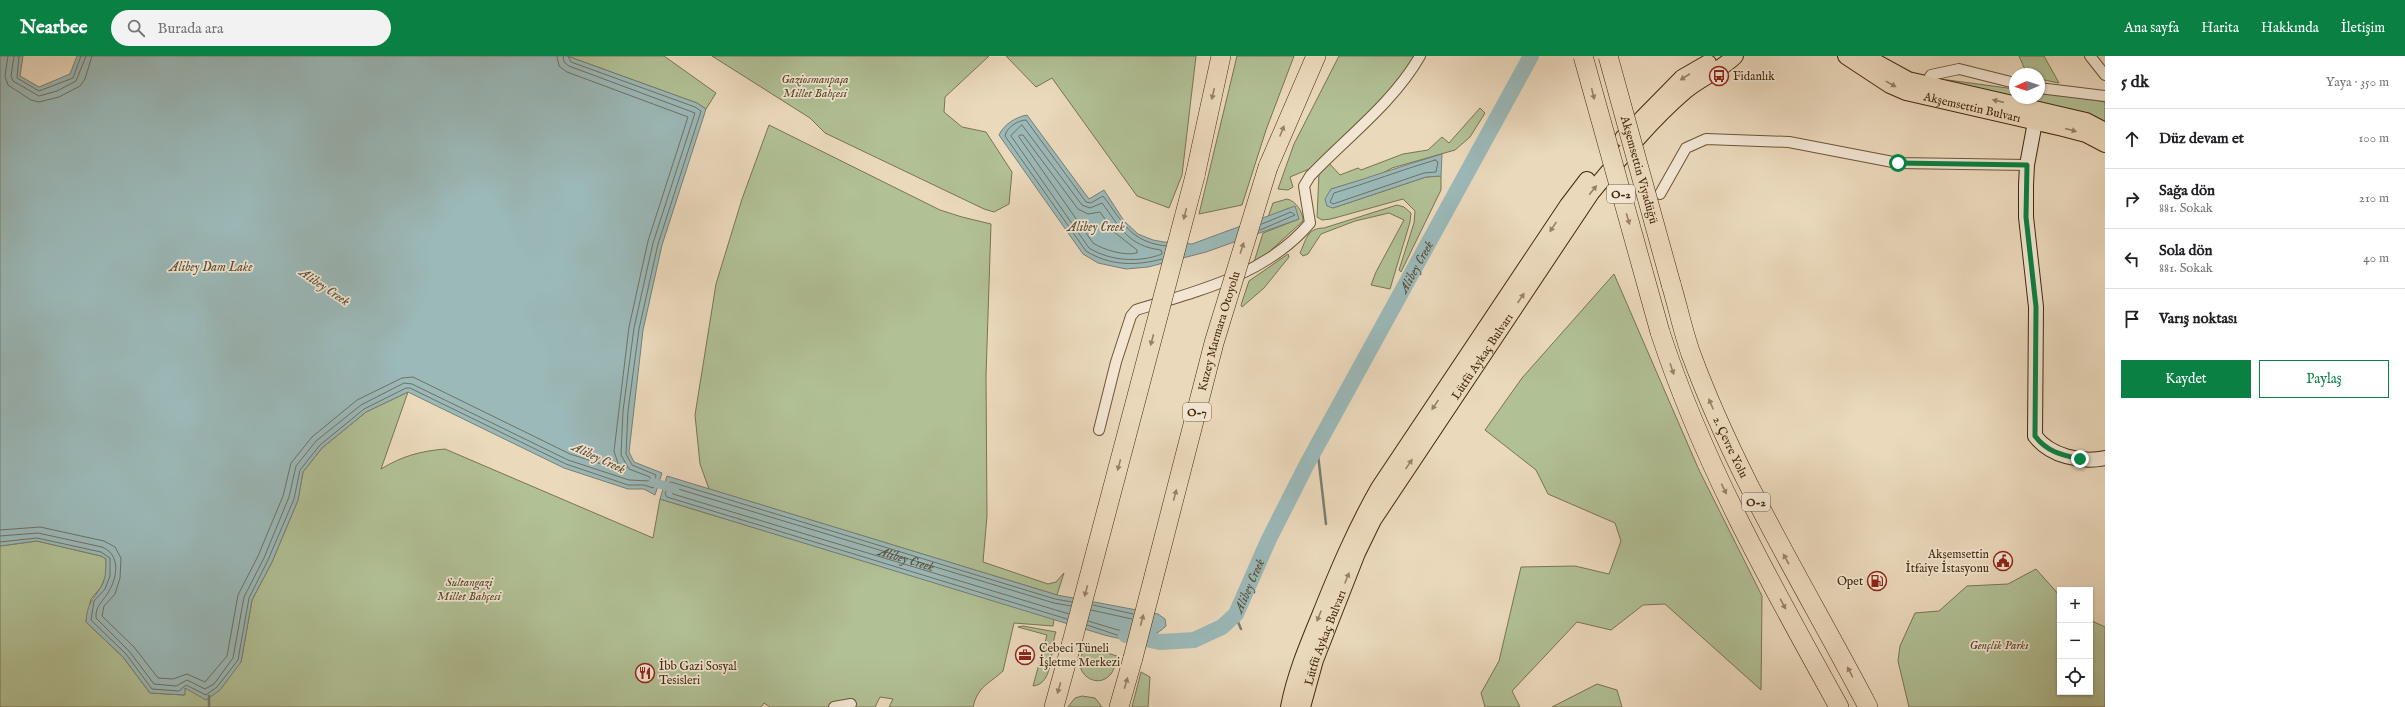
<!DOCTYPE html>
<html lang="tr">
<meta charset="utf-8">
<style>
body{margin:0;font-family:"IM FELL English",serif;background:#f2f2f2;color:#202124}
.controls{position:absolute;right:12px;bottom:12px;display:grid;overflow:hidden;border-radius:0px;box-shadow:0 1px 3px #0004}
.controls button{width:36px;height:36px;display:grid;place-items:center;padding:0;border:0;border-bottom:1px solid #e0e0e0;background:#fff;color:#202124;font:20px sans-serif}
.compass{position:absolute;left:2009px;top:12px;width:36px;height:36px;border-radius:50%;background:#fff;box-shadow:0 1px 3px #0004;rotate:267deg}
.stop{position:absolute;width:12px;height:12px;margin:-9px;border:3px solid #0b8043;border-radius:50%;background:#fff}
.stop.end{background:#0b8043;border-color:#fff;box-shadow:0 1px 4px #0008}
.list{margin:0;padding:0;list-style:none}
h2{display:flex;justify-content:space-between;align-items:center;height:52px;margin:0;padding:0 16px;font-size:17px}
h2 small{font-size:13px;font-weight:400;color:#757577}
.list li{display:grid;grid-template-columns:26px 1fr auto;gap:12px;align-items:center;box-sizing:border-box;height:60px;padding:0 16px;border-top:1px solid #e0e0e0}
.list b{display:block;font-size:15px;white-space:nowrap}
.list p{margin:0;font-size:13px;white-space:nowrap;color:#757577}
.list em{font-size:13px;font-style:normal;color:#757577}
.actions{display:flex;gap:8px;padding:12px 16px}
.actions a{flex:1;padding:9px 0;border:1px solid #0b8043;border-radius:0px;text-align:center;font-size:14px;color:#0b8043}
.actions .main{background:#0b8043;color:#fff}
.icon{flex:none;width:22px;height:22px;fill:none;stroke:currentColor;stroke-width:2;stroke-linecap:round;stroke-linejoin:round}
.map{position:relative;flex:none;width:2105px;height:651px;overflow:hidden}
header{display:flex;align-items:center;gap:24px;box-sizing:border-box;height:56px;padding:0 20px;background:#0b8043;color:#fff}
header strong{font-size:19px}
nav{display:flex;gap:22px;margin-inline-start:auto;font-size:14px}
.search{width:280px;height:36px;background:#f2f2f2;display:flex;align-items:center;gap:10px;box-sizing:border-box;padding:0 14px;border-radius:22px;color:#757577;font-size:15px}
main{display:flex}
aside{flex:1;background:#fff}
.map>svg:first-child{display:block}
.green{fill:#b1c095;stroke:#7a7450}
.water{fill:#9bb9b9;stroke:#787f73}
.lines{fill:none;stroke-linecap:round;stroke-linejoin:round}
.shore{stroke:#707162;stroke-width:1}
.stream{stroke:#787f73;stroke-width:2.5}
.canal{stroke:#9bb9b9;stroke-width:9}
.river{stroke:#9bb9b9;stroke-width:16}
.street-casing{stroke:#6e5536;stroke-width:12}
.secondary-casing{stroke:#44290a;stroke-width:16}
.primary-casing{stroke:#44290a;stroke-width:18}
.highway-casing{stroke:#44290a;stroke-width:20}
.street{stroke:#f2e6d3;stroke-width:10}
.secondary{stroke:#f2e6d3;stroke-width:14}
.primary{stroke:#ebd9bc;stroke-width:16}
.highway{stroke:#ebd9bc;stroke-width:19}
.highway-bridge-casing{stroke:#44290a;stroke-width:20;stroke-linecap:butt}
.highway-bridge{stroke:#ebd9bc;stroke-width:19}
.oneway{fill:#988163}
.route{stroke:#0b8043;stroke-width:5}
.labels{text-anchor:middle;stroke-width:3.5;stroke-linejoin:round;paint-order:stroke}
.shield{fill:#f2e6d3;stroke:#786246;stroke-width:1}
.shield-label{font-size:11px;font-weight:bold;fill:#44290a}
.poi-label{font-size:12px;fill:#44290a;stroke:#f2e6d3;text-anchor:start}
.park-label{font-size:12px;font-style:italic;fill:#5a4726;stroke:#f2e6d3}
.street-label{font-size:12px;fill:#44290a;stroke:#f2e6d3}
.water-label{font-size:13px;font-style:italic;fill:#5a4d36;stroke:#f2e6d3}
</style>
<header>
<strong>Nearbee</strong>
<div class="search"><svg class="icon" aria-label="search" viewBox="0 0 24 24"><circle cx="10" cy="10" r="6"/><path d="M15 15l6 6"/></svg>Burada ara</div>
<nav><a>Ana sayfa</a><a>Harita</a><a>Hakkında</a><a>İletişim</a></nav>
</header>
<main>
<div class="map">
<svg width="2105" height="651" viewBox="0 0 2105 651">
<rect width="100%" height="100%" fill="#ebd9bc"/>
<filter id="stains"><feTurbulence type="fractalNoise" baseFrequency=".005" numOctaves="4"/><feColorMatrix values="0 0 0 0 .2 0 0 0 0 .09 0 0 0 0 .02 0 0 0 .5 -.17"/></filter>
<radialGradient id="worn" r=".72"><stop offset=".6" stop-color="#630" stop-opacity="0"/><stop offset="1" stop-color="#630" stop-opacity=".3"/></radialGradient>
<!-- green -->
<g class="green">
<path d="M567,0h97l52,37 -10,16 -9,-6z"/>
<path d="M712,0h277l-44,41 -1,15 18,15 24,5 26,40 -3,32 -15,8 -10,-3 -159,-76 -15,-15z"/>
<path d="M1006,0h190l-14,119 -13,33 -32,-12 -85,-118 -16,9z"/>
<path d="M1237,0h57l-28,74 -24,75 -43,9z"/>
<path d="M1339,0h77l-29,38 -73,73 -24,10 3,10 -5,3 -10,-1 16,-45z"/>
<path d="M2019,0h25l15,27 -20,-4v-5h-12z"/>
<path d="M1948,24l67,9v9h24v-6l61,9 5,1v21l-170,-42z"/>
<path d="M1480,52l5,5 -15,24 -15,13 -63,18 -13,7 -48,14 2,19 93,-31 15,-1v14l-40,82 -2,-2 15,-47 1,-12 -12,-12 -72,20 -9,1 -5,-3 2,-44 9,-11 12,13 18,-7 3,2 42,-16 25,-4 14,-13 7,6z"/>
<path d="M769,69l171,85 22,7 29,7 -5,152 1,140 -4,46 65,22 8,-2 8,-9 -7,22 -348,-106 -9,-25 -5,-49 21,-131 26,-85z"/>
<path d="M1287,143c9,2 16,13 16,22l-45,41h-4l9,-29 36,-14 -10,-11 -21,9 5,-14z"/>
<path d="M1397,149l7,2 7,6 -1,9 -20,67 -19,-4 5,-13 28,-52 -15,-7 -34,8 -34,13 -13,20 -5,2 -3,-3c6,-13 7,-25 24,-25z"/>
<path d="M1288,198l1,3 -25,31 -22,19 -1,-2 8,-24z"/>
<path d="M1614,218l85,196 63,126 -1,94 -96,-86 -22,1 -32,25 -34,-8 -65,69 8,16h-35l-4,-14 18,-32 22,-94 54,-1 34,8 12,-33 -6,-18 -67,-29 -12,-24 -51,-40 37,-52z"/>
<path d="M408,336l-27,77c21,-13 40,-18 64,-20l208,89 7,-39 394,120 -1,7 -39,-3 -11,48c-14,13 -25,15 -30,36h-84l4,-8 -13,-2 -5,10h-105l-6,-4 -3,4h-761v-161l37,-5 64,15 5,3v16l-5,12 -10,12 -5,23 37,35 27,36 34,2 1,-7 56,-26 11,-62 20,-38 26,-62 5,-28 19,-24 44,-36z"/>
<path d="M2036,513l24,27v96h30v-72l15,7v80h-196l-11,-46 2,-15 15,-33 24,-2 28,-25 41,-2z"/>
<path d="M1023,570l33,6c-6,14 -1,52 -23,54l14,-51 -29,-8z"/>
<path d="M1084,590l33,10c-2,6 -2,15 -8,20 -10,10 -27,3 -29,-11 0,-6 3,-13 4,-19z"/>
<path d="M1141,616l9,5 -2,30h-16z"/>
<path d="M1597,628l20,6 5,17h-70z"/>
<path d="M1082,640l13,2 7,9h-34l7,-9z"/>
</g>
<!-- water -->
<g class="water">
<path d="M0,0h23l-3,20 19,11 31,-13 7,-18h490l130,47 9,6 -44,136 -19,85 -14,122 5,10 28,11 -7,22 -11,-6h-16l-64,-21 -156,-76 -42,20 -44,36 -19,24 -5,28 -26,62 -20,38 -11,62 -21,28 -14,10 -21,-12v7l-35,-2 -27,-36 -37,-35c1,-18 6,-21 15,-35 5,-8 5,-18 5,-28l-5,-3 -64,-15 -37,5z"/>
<path d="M1027,59l62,84 15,-9 20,31 14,13 15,6 11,2 28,2 103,-38 4,13 -93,33 -58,15 -22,2 -28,-6 -15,-9 -84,-119c5,-11 17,-18 28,-20z"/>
<path d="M1442,98l-1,22 -15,1 -93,31 -6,-2 -2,-7 6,-10c38,-11 73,-24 111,-35z"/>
<path d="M667,420l390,119 101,19 7,5 1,7c-17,17 -43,15 -65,8l-441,-135z"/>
</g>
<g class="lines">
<!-- shore -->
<g class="shore">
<path d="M8,0l-3,20 3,9 23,15 8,2 20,-5 21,-11 5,-7 7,-23"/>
<path d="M14,0l-3,20 2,5 26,15 18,-5 19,-10 10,-25"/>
<path d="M19,0l-2,22 22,13 34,-13 8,-22"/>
<path d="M1022,69l60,80 8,3 12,-5c18,24 26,43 59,47l1,4c-23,9 -52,7 -73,-6l-78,-112z"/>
<path d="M1020,79h3l55,74 10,5 12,-2 14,20 23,18v3c-13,3 -33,-3 -44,-10l-74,-106z"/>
<path d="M1435,104l3,2 -2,10 -12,1 -91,31 -3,-2 4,-9c34,-10 67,-23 101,-33z"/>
<path d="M1260,174l35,-15 -4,-3 -29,12"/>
<path d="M1162,203c-26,7 -52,7 -76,-8l-81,-115c1,-8 13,-16 21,-16l60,82 5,1 12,-7c20,26 27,46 63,50"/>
<path d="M0,474l40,-3 64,14 11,6 6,11 -1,20 -5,16 -11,12 -2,10 32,31 24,31 15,1 14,-5 18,8 22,-26 11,-61 20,-39 25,-60 8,-33 21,-26 45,-37 45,-22 11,-1 157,77 50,16 -6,-19 15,-124 19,-86 40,-124 -121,-45 -8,-6 -2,-10"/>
<path d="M0,480l38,-3 64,14c18,7 16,29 7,44 -5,10 -14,14 -13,27l33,33 25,33 22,2 11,-6 18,9 9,-5 19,-26 11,-61 20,-39 25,-61 7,-31 20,-25 45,-36 43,-22 8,1 156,76 61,20 21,1v-4l-21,-8 -8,-14 2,-44 11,-83 19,-85 42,-130 -126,-47 -5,-4 -1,-6"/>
<path d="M0,486l37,-4 64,14 9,6v18l-5,13 -11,12 -3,19 35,34 26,35 27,2 7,-6 20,10 11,-8 21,-27 11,-62 19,-38 26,-61 6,-29 20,-25 44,-36 42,-21h4l156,76 62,21h16l9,3 3,-13 -24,-10 -6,-11 2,-43 11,-82 19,-85 43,-133 -6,-4 -124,-45 -3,-6"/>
<path d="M1093,549l40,9"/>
<path d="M1091,554l41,9"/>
<path id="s1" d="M1069,558l-396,-120 -1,-3 3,-3 379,115 17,3"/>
<path d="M1067,563l-400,-122 -2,-3 4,-11 2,-1 384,117 17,3"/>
<path d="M1088,565l30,9h11"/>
<path d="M1087,569l30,10 11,1"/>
</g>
<!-- stream -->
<g class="stream">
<path d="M1317,390l9,78"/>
<path d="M1235,559l6,14"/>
<path d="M209,640v11"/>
</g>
<!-- canal -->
<path class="canal" d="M653,426l22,7"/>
<!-- river -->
<path class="river" id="s2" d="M1126,579l34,7 34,-2 28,-13 14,-13 33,-75 38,-75 224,-408"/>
<!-- street casing -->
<g class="street-casing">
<g id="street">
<path d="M2090,0l15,19"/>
<path d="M1925,29l6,-10 28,-6 56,14"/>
<path d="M2039,32l66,8"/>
<path d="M1660,138l26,-46 20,-9 83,3 109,21 129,2"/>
<path d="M1099,374l17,-68 15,-46 5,-6c62,-19 130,-35 174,-87l-6,-37 6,-10c37,-39 83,-73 110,-120"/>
<path d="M834,651l17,-3"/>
</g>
</g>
<!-- secondary casing -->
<g class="secondary-casing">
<path id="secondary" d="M2035,66l-8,43 -1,20v32l10,90 -1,129c15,20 46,27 70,22"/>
</g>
<!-- primary casing -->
<g class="primary-casing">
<g id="primary">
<path id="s3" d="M1846,0l44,29 16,7 157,36 23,6 19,10"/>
<path d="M1868,2l40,22 178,41 19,10"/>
<path d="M1623,82l59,-60 26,-15"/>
<path d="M1289,651c6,-31 18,-60 30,-89 18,-45 36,-88 60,-130l189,-283 19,-25"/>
<path id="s4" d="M1302,651l13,-47 42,-107 16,-33 218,-327c29,-35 59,-72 94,-102 15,-13 35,-20 50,-35"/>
</g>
</g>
<!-- highway casing -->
<g class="highway-casing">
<g id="highway">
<path d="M1268,111l48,-111"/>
<path d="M1195,120l26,-120"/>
<path id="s5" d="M1671,228c7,23 12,48 20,70 46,125 116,236 177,353"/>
<path d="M1660,276c43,132 112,254 179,375"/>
<path d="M1054,651l18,-65"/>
<path d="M1119,651l14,-49"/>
</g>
</g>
<!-- street -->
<use href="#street" class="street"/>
<!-- secondary -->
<use href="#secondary" class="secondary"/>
<!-- primary -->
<use href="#primary" class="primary"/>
<!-- highway -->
<use href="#highway" class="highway"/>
<!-- highway-bridge casing -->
<g class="highway-bridge-casing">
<g id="highway-bridge">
<path d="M1583,0l77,276"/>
<path id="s6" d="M1608,0l63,228"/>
<path d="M1072,586l123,-466"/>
<path id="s7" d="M1133,602l81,-315 54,-176"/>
</g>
</g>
<!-- highway-bridge -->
<use href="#highway-bridge" class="highway-bridge"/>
</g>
<!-- one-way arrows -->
<defs><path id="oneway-solid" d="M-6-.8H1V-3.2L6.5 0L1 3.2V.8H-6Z"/></defs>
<g class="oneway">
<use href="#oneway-solid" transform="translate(1685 21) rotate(147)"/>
<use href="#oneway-solid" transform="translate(1891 28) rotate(29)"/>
<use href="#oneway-solid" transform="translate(1213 38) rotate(103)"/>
<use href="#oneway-solid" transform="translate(1593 38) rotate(76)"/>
<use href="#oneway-solid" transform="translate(1998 45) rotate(-167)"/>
<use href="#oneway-solid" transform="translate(2071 74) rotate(15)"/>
<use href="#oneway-solid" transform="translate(1282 75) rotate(-68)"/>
<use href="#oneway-solid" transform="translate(1593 134) rotate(-51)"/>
<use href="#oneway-solid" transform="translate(1185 158) rotate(104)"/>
<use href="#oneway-solid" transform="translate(1628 163) rotate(74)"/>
<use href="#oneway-solid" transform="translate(1553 171) rotate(124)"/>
<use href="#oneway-solid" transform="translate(1242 192) rotate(-72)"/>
<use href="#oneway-solid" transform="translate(1521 242) rotate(-56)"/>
<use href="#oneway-solid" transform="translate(1152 284) rotate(105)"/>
<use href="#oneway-solid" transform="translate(1672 313) rotate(71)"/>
<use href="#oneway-solid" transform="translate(1711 348) rotate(-113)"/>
<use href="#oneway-solid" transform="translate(1435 349) rotate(124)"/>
<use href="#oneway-solid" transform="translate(1409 408) rotate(-56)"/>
<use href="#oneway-solid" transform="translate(1119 409) rotate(105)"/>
<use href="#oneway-solid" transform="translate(1724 433) rotate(64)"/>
<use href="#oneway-solid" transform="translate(1175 439) rotate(-75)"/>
<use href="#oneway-solid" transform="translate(1786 503) rotate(-119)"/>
<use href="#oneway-solid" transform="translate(1347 522) rotate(-68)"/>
<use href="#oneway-solid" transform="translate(1086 535) rotate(105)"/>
<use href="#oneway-solid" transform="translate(1783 548) rotate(62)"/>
<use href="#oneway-solid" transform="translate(1319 560) rotate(112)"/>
<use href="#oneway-solid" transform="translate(1142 564) rotate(-75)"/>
<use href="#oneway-solid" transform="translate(1850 616) rotate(-118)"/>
<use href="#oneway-solid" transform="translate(1126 627) rotate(-74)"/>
<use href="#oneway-solid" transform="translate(1059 632) rotate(106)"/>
</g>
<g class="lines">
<!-- route -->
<path class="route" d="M1898,107l129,2 -1,52 10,90 -1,129c12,16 27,19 45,23"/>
</g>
<!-- icons -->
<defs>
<g id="bus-ring" transform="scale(1)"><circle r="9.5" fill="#f2e6d3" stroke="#8f2418" stroke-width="1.5"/><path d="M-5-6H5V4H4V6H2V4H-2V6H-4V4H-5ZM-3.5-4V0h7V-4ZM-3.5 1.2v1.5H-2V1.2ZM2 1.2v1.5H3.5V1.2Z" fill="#8f2418"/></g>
<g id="civic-ring" transform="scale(1)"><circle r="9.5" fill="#f2e6d3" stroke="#8f2418" stroke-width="1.5"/><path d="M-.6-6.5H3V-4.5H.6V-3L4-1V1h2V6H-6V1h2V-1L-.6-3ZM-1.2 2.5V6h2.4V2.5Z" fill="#8f2418"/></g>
<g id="fuel-ring" transform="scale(1)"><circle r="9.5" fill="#f2e6d3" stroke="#8f2418" stroke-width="1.5"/><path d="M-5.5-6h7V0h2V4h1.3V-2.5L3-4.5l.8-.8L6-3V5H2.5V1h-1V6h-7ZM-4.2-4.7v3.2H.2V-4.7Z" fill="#8f2418"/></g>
<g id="office-ring" transform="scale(1)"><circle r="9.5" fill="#f2e6d3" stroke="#8f2418" stroke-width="1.5"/><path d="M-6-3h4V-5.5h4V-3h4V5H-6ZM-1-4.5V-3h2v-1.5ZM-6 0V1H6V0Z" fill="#8f2418"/></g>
<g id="restaurant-ring" transform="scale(1)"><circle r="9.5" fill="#f2e6d3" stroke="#8f2418" stroke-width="1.5"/><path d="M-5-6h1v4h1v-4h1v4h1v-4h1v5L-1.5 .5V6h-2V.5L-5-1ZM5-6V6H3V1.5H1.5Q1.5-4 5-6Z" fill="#8f2418"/></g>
</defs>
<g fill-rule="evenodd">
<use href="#bus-ring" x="1719" y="20"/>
<use href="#civic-ring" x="2003" y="505"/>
<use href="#fuel-ring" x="1877" y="525"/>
<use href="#office-ring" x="1025" y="599"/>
<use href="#restaurant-ring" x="645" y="617"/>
</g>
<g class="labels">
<!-- shield labels -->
<g class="shield">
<rect x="1607" y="129" width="28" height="18" rx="3"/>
<rect x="1183" y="347" width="28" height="18" rx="3"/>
<rect x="1742" y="437" width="28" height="18" rx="3"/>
</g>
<g class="shield-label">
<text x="1621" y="142">O-2</text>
<text x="1197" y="360">O-7</text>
<text x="1756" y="450">O-2</text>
</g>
<!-- poi labels -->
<g class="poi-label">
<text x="1733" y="24">Fidanlık</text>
<text x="1989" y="502" text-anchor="end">Akşemsettin<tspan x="1989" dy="14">İtfaiye İstasyonu</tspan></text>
<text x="1863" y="529" text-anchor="end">Opet</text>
<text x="1039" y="596">Cebeci Tüneli<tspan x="1039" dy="14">İşletme Merkezi</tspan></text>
<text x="659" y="614">İbb Gazi Sosyal<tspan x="659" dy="14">Tesisleri</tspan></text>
</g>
<!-- park labels -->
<g class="park-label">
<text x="815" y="27">Gaziosmanpaşa<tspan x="815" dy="14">Millet Bahçesi</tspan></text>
<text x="469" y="530">Sultangazi<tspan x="469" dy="14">Millet Bahçesi</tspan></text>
<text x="1999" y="593">Gençlik Parkı</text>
</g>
<!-- street labels -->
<g class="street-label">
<text dy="4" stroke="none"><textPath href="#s3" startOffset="138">Akşemsettin Bulvarı</textPath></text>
<text dy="4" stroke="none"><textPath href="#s6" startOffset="118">Akşemsettin Viyadüğü</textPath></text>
<text dy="4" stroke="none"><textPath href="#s7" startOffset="338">Kuzey Marmara Otoyolu</textPath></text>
<text dy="4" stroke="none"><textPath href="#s4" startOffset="397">Lütfü Aykaç Bulvarı</textPath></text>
<text dy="4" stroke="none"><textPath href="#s5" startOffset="174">2. Çevre Yolu</textPath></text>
<text dy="4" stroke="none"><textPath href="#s4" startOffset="73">Lütfü Aykaç Bulvarı</textPath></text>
</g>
<!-- water labels -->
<g class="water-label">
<text x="1096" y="175">Alibey Creek</text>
<text x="211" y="215">Alibey Dam Lake</text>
<text dy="5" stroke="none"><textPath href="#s2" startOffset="510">Alibey Creek</textPath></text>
<text transform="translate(325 230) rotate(34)" y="5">Alibey Creek</text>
<text transform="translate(599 401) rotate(25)" y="5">Alibey Creek</text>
<text dy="5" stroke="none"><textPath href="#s1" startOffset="663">Alibey Creek</textPath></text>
<text dy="5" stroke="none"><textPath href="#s2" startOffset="150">Alibey Creek</textPath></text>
</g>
</g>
<rect width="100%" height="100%" filter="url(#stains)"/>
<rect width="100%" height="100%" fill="url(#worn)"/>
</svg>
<div class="controls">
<button>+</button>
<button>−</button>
<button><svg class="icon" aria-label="locate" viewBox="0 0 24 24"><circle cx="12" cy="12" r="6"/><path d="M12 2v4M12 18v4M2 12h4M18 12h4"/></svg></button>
</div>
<svg class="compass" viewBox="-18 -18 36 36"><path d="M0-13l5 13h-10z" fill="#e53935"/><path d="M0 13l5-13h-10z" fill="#757577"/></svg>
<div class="stop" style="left:1898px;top:107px"></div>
<div class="stop end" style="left:2080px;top:403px"></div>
</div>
<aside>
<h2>5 dk<small>Yaya · 350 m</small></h2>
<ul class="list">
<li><svg class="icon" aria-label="ahead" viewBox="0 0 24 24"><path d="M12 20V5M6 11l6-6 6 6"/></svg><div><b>Düz devam et</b></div><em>100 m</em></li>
<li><svg class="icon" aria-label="right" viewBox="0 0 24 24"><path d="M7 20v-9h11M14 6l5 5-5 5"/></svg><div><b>Sağa dön</b><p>881. Sokak</p></div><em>210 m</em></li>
<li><svg class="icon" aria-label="left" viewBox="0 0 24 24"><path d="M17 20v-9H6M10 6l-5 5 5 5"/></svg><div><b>Sola dön</b><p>881. Sokak</p></div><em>40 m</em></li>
<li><svg class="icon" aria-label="arrive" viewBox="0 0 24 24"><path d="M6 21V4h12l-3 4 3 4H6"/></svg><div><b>Varış noktası</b></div></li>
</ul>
<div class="actions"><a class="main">Kaydet</a><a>Paylaş</a></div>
</aside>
</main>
